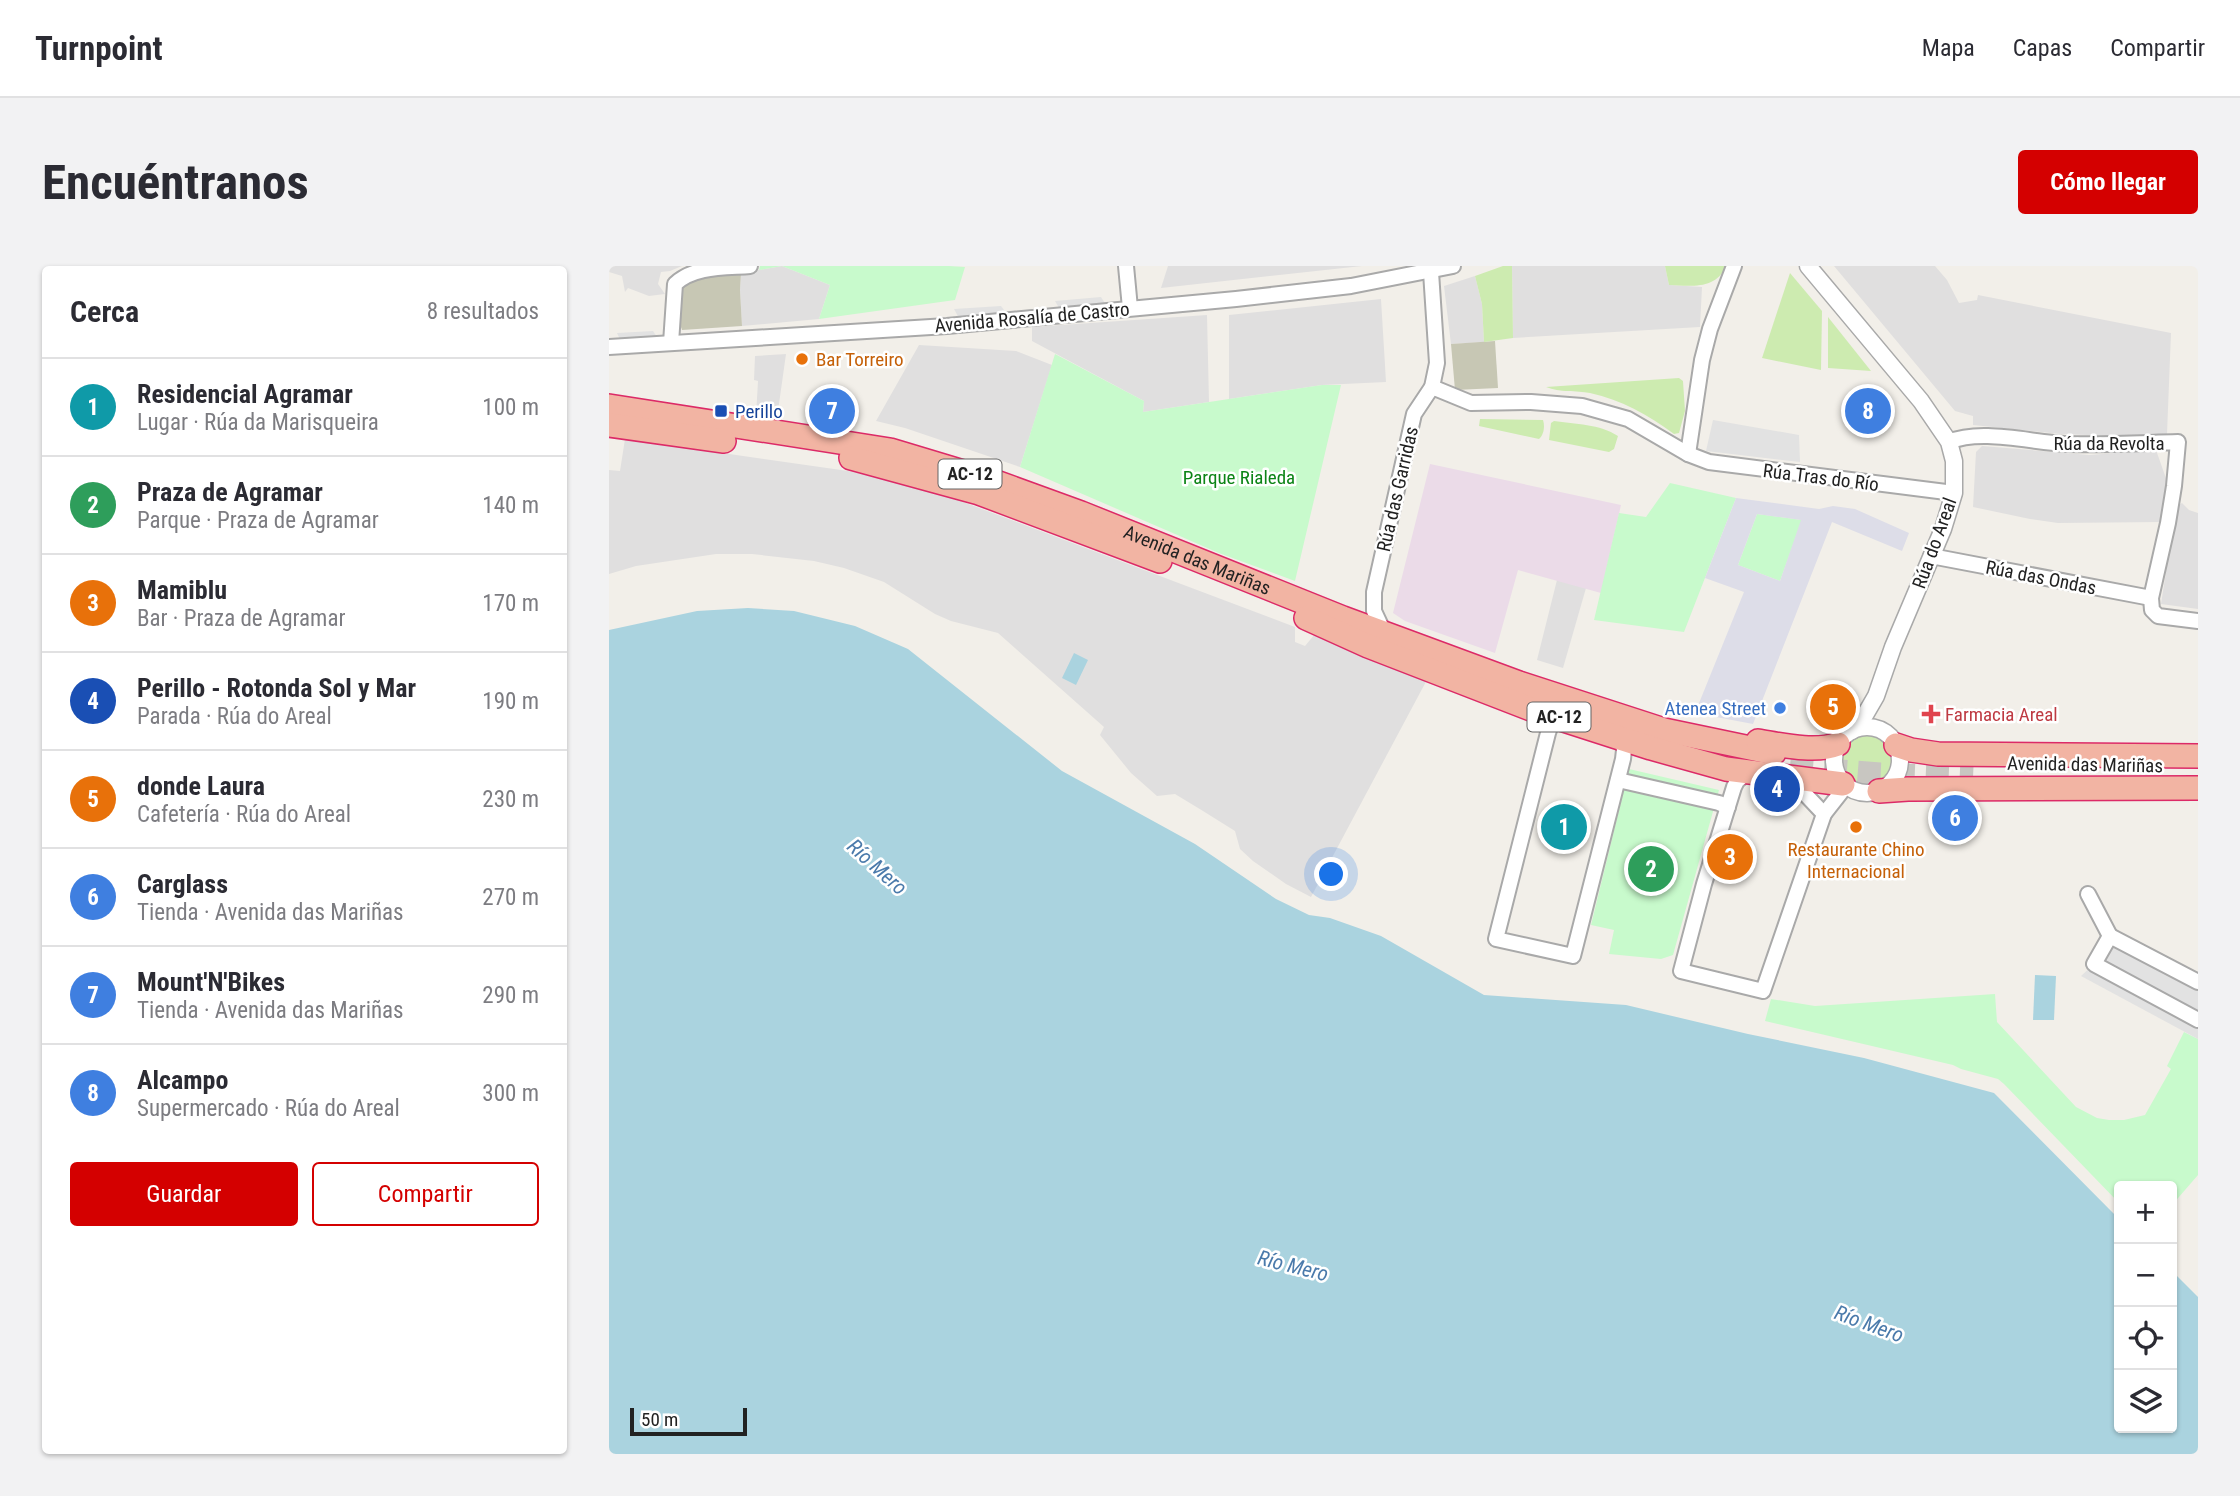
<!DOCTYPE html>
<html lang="es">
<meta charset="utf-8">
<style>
body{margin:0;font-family:"Roboto Condensed",sans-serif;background:#f2f2f3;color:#2b2b33}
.controls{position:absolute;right:21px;bottom:21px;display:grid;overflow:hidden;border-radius:7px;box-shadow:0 2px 5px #0004}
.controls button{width:63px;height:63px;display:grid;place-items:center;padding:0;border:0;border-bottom:2px solid #e1e1e2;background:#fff;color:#2b2b33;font:35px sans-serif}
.scale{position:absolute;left:21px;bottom:18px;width:117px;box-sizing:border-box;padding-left:7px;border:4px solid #222;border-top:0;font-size:19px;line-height:24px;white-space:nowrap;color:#222;-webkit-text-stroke:5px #fff;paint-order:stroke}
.you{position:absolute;left:723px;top:609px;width:24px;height:24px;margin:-18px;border:5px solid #fff;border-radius:50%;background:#1a73e8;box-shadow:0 0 0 10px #1a73e833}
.badge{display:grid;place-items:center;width:46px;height:46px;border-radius:50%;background:#d40000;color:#fff;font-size:23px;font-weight:700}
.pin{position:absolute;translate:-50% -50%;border:4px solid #fff;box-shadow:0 2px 7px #0006}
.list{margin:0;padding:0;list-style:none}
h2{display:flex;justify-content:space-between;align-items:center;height:91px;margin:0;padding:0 28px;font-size:30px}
h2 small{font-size:23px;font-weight:400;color:#7c7c81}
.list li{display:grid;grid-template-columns:46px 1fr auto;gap:21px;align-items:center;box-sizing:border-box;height:98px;padding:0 28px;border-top:2px solid #e1e1e2}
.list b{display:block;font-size:26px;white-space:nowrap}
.list p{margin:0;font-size:23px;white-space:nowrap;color:#7c7c81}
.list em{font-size:23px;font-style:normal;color:#7c7c81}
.actions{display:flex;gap:14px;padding:21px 28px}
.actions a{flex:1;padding:16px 0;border:2px solid #d40000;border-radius:7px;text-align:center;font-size:24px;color:#d40000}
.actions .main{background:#d40000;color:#fff}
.icon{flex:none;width:38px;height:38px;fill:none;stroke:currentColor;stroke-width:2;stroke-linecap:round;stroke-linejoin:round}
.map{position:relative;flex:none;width:1589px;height:1188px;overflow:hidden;border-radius:7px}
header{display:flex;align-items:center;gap:42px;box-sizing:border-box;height:98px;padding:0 35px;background:#fff;border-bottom:2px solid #e1e1e2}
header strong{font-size:33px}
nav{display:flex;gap:38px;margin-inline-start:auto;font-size:24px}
.intro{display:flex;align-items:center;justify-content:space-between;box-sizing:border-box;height:168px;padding:0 42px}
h1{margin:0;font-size:49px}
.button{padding:18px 32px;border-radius:7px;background:#d40000;color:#fff;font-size:24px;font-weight:700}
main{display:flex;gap:42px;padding:0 42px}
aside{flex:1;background:#fff;border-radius:7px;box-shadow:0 2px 5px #0004}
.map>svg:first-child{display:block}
.residential{fill:#e0dfdf}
.industrial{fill:#ebdbe8}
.construction{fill:#c7c7b4}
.grass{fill:#cdebb0}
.park{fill:#c8facc}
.parking{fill:#e2e2e2}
.plaza{fill:#dddde8;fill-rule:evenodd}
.water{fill:#aad3df}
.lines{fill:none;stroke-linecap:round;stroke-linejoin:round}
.trunk-tunnel{stroke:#c8c6c1;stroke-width:23;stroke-dasharray:23 11;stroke-linecap:butt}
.minor-casing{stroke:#a9a9a9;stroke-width:18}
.tertiary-casing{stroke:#a9a9a9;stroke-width:19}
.trunk-casing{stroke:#dc2a67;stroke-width:26}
.minor{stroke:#fff;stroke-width:14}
.tertiary{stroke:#fff;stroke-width:16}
.trunk{stroke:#f2b4a3;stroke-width:23}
.food-dot{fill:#e8710a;stroke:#fff;stroke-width:2.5}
.transit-dot{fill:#1a4fb4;stroke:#fff;stroke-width:2.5}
.shop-dot{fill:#3f7fe0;stroke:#fff;stroke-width:2.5}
.health-dot{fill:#e0444e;stroke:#fff;stroke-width:2.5}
.labels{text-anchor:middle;stroke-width:5;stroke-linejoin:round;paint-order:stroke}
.shield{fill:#fff;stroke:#646464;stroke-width:2}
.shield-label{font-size:18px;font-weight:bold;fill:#222}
.street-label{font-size:19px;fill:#222;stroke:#fff}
.food-label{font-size:19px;fill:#c56008;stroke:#fff;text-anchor:start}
.transit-label{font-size:19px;fill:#164399;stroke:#fff;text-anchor:start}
.park-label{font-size:19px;fill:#0c8416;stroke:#fff}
.shop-label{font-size:19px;fill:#366cbe;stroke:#fff;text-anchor:end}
.health-label{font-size:19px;fill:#be3a42;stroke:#fff;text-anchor:start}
.water-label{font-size:21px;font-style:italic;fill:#4a7aab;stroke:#fff}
</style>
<header>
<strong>Turnpoint</strong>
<nav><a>Mapa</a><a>Capas</a><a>Compartir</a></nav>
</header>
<div class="intro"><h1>Encuéntranos</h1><a class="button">Cómo llegar</a></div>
<main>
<aside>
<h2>Cerca<small>8 resultados</small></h2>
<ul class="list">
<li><span class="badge" style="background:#0f9aa8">1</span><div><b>Residencial Agramar</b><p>Lugar · Rúa da Marisqueira</p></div><em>100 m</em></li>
<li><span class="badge" style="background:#2e9e5b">2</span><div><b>Praza de Agramar</b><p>Parque · Praza de Agramar</p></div><em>140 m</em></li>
<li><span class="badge" style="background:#e8710a">3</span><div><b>Mamiblu</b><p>Bar · Praza de Agramar</p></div><em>170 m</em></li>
<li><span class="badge" style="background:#1a4fb4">4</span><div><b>Perillo - Rotonda Sol y Mar</b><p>Parada · Rúa do Areal</p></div><em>190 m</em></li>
<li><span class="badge" style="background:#e8710a">5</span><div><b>donde Laura</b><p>Cafetería · Rúa do Areal</p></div><em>230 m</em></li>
<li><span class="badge" style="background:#3f7fe0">6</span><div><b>Carglass</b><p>Tienda · Avenida das Mariñas</p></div><em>270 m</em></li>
<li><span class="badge" style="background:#3f7fe0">7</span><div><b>Mount'N'Bikes</b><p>Tienda · Avenida das Mariñas</p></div><em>290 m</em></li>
<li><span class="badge" style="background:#3f7fe0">8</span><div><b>Alcampo</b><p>Supermercado · Rúa do Areal</p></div><em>300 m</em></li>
</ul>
<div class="actions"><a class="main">Guardar</a><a>Compartir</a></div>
</aside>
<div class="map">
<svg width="1589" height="1188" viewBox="0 0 1589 1188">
<rect width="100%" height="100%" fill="#f2efe9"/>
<!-- residential -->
<g class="residential">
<path d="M0,0h73l-12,5 -9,1 -3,12 7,10 -16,2 -21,-8 -3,4 -3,-16 -13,-4z"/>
<path d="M173,0l48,19 -11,34 -77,7 -2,-36 1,-17z"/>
<path d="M559,0h194l-201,22z"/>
<path d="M903,0h153l4,19 33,2 -2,40 -187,11z"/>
<path d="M1225,0h101l12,14 12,23 18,-3 1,-5 193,38 -4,101 -53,2 -54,-2 -87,-9v-9l-18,-5z"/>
<path d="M866,10l7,28 2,38 -33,2 -7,-58z"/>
<path d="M772,33l5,83 -64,3 -93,14v-84z"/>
<path d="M598,49l2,87 -66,10 1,-11 -112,-60v-14z"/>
<path d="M310,79l97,6 36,14 -32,102 -115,-39 -29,-7z"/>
<path d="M177,88l-9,64 -21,-2 2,-35 -4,-1 1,-24z"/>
<path d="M16,173l223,32 58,12 44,14 345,130v15l10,4 10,-12 114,42 -118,221 -25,-13 -33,-23 -13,-12 -5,-18 -32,-20 -28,-17 -18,2 -26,-23 -31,-38 4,-8 -106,-94 -47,-12 -16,-7 -51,-32 -40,-14 -30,-7 -62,-7h-36l-80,12 -27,8v-104l11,1z"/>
<path d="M1373,180l107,9 67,-5 12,34 -7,38 -103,1 -28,-4 -57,-12 3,-55z"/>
<path d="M1573,237l7,7 9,3v96l-37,-5 15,-97z"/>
<path d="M948,314l29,8 -23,80 -26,-8z"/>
</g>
<!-- industrial -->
<path class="industrial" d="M821,198l191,41 -20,88 -83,-23 -23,83 -90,-32 -12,-8z"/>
<!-- construction -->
<g class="construction">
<path d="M132,7l-1,17 2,36 -60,4 -2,-6 2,-37 14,-9z"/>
<path d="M886,75l3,47 -43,2 -4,-46z"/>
</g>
<!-- grass -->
<g class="grass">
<path d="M894,0h9l1,72 -29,4 -2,-38 -7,-28z"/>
<path d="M1056,0h61c-10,24 -36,20 -57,19z"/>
<path d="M1181,7l32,38 -1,59 -59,-12z"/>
<path d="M1219,51l43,54 -43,-3z"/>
<path d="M1070,112l4,3 2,30 -6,22 -5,1c-26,-19 -52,-34 -84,-41 -14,-3 -30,0 -44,-6z"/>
<path d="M871,153l63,1c2,6 1,15 -4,19l-60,-13z"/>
<path d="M945,155c21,3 46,3 64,15l-4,13 -5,3 -60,-12 2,-17z"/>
<circle cx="1257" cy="495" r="26"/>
</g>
<!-- park -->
<g class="park">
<path d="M151,0h189l16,1 -10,33 -136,19 11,-34 -48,-19 -23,4z"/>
<path d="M446,88l89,47 -1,11 179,-27h19l-46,196 -76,-28 -199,-86z"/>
<path d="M1061,217l66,15 -52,134 -90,-12 25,-107 27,4z"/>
<path d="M1148,248l45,6 -22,61 -42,-16z"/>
<path d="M1020,503l90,21 -46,165 -12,4 -52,-5 5,-24 -23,-5z"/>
<path d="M1386,728l2,28 79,85 21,11 12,2h15l21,-5 26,-46 -4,-3 17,-34 14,7v136l-26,30v-19h-53v17l-115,-119 -6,-5 -37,-10 -8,-4 -188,-44 6,-22 44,7z"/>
</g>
<!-- parking -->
<g class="parking">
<path d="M492,31l7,11 -46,5 -7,-12z"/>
<path d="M392,40l9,12 -49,4 -7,-13z"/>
<path d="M44,65l8,12 -38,3 -6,-13z"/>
<path d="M1104,154l86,15 1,27 -94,-11z"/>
<path d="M1501,670l88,46v57l-117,-63 13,-12z"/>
</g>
<!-- plaza -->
<path class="plaza" d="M1127,232l83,11 14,-3 22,3 54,24 -7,18 -70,-29 -79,202 -58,-11 49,-121 -39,-14zM1148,248l44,6 -21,61 -42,-16z"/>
<!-- water -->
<g class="water">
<path d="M139,342l46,3 61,15 53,23 154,122 133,73 81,55 33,16 21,3 51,18 103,59 142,10 122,29 116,24 130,35 125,126v209h53v-157l26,26v157h-1589v-824l88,-19z"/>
<path d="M465,387l14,7 -12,25 -14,-7z"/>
<path d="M1426,709l21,1 -2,44h-21z"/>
</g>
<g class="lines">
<!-- trunk-tunnel -->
<path class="trunk-tunnel" d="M1181,501l90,7 93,4"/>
<!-- minor casing -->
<g class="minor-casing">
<g id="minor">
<path d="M517,0l4,42"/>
<path d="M62,77l4,-59c19,-18 50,-16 75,-18"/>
<path d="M0,81l338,-21 289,-27 115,-13 102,-20"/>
<path d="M823,121l39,16 60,-1 51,4 46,13 60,35 21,8 245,31"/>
<path d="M1340,176c32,-14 84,1 119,2 37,1 73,-1 110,-2l-4,44 -6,37 -17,75 1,12 6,6 40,5"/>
<path d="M1079,188l14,-94 8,-31 24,-63"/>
<path d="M1322,290l220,42"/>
<path d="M772,360l-7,-15v-19l40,-178 18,-27 5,-24 -6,-91"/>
<path d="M951,451l-9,7 -3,9 -52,206 77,17 50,-197 1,-9 -2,-12"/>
<path d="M1139,506l-11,9 -3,6 -30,97 -23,87 82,20 61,-177 22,-28"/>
<path d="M1181,512l34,36"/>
<path d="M1009,514l101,23 9,4"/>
<path d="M1479,628l22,42"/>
<path d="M1589,716l-88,-46 -16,28 104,56"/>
</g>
</g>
<!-- tertiary casing -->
<g class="tertiary-casing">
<g id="tertiary">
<path d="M1199,0l113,135 28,41 5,19v32l-11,36 -50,118 -17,49 -11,19 -13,16"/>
<circle cx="1258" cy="494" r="33"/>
</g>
</g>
<!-- trunk casing -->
<g class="trunk-casing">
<g id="trunk">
<path id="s1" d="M0,140l281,44 103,31 88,32 262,105 176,65 145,47 110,23"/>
<path d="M0,159l115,16"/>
<path d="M242,192l128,35 181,68"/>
<path d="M697,352l62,28 168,65 115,37 75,21 117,15"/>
<path d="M1149,475c24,4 57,12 80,3"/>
<path d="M1287,479l15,5 27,4 260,2"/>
<path d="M1270,525l29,-2 290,-1"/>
</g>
</g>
<!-- minor -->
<use href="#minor" class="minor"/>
<!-- tertiary -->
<use href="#tertiary" class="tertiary"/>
<!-- trunk -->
<use href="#trunk" class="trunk"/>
</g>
<!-- markers -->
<g class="food-dot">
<circle cx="193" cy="93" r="7"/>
<circle cx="1247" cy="561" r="7"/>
</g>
<rect class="transit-dot" x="105" y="138" width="14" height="14" rx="3.5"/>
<circle class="shop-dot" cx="1171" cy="442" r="7"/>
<path class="health-dot" d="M1318.5 437.5h7v7h7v7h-7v7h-7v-7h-7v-7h7z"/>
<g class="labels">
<!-- shield labels -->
<g class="shield">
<rect x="329.5" y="193.5" width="63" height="29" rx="5"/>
<rect x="918.5" y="436.5" width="63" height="29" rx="5"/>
</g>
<g class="shield-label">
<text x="361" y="214">AC-12</text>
<text x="950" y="457">AC-12</text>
</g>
<!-- street labels -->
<g class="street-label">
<text transform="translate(423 51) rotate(-5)" y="7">Avenida Rosalía de Castro</text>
<text x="1500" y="184">Rúa da Revolta</text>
<text transform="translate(1212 211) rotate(7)" y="7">Rúa Tras do Río</text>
<text transform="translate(788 223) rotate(-77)" y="7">Rúa das Garridas</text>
<text transform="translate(1325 277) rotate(-70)" y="7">Rúa do Areal</text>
<text dy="7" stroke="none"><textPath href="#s1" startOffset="611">Avenida das Mariñas</textPath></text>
<text transform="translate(1432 311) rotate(11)" y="7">Rúa das Ondas</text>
<text transform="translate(1476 498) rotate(1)" y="7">Avenida das Mariñas</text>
</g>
<!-- food labels -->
<g class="food-label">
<text x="207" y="100">Bar Torreiro</text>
<text x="1247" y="590" text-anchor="middle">Restaurante Chino<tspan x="1247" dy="22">Internacional</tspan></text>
</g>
<!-- transit labels -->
<g class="transit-label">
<text x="126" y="152">Perillo</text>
</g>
<!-- park labels -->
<g class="park-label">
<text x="630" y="218">Parque Rialeda</text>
</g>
<!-- shop labels -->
<g class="shop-label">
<text x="1157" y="449">Atenea Street</text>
</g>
<!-- health labels -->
<g class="health-label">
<text x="1336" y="455">Farmacia Areal</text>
</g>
<!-- water labels -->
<g class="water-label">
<text transform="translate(268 601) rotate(42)" y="7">Río Mero</text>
<text transform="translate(684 1000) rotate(14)" y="7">Río Mero</text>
<text transform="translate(1260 1058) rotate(20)" y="7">Río Mero</text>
</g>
</g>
</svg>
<div class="controls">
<button>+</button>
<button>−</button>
<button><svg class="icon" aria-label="locate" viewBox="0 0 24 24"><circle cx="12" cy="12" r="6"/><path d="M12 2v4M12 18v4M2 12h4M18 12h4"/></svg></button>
<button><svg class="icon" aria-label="layers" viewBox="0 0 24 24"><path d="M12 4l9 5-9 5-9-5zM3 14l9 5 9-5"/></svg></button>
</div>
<div class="scale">50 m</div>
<div class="you"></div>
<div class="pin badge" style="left:955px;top:561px;background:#0f9aa8">1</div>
<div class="pin badge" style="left:1042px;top:603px;background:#2e9e5b">2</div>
<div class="pin badge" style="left:1121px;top:591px;background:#e8710a">3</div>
<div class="pin badge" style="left:1168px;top:523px;background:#1a4fb4">4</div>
<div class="pin badge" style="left:1224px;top:441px;background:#e8710a">5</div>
<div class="pin badge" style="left:1346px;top:552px;background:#3f7fe0">6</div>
<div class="pin badge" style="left:223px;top:145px;background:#3f7fe0">7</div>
<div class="pin badge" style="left:1259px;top:145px;background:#3f7fe0">8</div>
</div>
</main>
